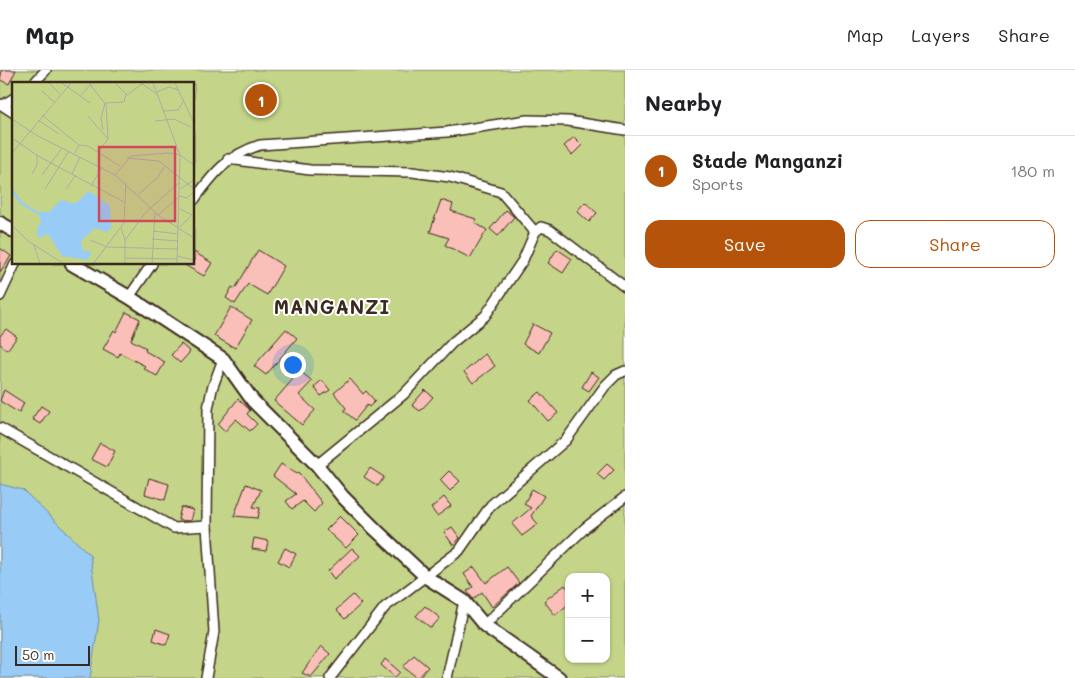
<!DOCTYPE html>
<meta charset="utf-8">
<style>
body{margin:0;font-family:Mali,sans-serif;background:#f6f6f6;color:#202124}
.controls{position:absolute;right:15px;bottom:15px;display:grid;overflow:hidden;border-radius:10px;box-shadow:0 1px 4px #0004}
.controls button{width:45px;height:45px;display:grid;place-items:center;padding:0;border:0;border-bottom:1px solid #e0e0e0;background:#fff;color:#202124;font:25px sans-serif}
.scale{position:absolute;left:15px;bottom:12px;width:75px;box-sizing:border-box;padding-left:5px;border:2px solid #3b2a1e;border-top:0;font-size:14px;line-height:18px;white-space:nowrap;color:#3b2a1e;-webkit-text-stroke:4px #fff;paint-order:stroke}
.you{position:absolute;left:292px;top:294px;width:18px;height:18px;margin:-12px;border:4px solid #fff;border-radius:50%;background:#1a73e8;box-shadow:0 0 0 8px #1a73e833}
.badge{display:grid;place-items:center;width:32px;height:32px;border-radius:50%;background:#b45309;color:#fff;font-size:16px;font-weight:700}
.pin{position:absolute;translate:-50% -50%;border:2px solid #fff;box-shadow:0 1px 5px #0006}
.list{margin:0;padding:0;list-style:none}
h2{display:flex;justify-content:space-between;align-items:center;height:65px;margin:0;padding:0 20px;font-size:21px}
h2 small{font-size:16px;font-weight:400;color:#757577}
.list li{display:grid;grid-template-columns:32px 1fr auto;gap:15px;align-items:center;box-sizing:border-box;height:70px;padding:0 20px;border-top:1px solid #e0e0e0}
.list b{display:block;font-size:19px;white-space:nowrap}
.list p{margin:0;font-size:16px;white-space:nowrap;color:#757577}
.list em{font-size:16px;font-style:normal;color:#757577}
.actions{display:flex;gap:10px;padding:15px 20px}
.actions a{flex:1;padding:11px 0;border:1px solid #b45309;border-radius:15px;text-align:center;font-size:18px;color:#b45309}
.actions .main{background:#b45309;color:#fff}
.map{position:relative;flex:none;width:625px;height:608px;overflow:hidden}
header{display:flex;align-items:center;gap:30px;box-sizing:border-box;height:70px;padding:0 25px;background:#fff;border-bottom:1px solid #e0e0e0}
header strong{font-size:24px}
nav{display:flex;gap:28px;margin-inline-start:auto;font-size:18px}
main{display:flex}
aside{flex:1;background:#fff}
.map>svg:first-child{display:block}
.green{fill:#c4d589;stroke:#808054;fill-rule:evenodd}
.water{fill:#98ccf6;stroke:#738ba0}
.building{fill:#fbbfb9;stroke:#3b2a1e}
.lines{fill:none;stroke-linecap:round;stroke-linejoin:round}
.street-casing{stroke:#3b2a1e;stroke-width:12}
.secondary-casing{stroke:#3b2a1e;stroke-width:16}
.street{stroke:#fff;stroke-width:9}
.secondary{stroke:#fff;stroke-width:12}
.labels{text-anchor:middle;stroke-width:4;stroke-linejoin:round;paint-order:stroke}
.district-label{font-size:19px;font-weight:bold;letter-spacing:1px;fill:#3b2a1e;stroke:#fff}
.inset-river{fill:none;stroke:#98ccf6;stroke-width:2.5}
.inset-road{fill:none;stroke:#b1aaa5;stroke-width:1}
.view{fill:#d1495b;fill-opacity:0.15;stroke:#d1495b;stroke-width:2.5}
.inset-edge{fill:none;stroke:#3b2a1e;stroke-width:2.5}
</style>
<header>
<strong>Map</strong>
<nav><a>Map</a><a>Layers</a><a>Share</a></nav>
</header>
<main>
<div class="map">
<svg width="625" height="608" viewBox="0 0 625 608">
<rect width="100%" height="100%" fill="#fff"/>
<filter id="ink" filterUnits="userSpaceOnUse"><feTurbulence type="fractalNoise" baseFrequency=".02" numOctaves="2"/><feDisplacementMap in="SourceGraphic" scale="10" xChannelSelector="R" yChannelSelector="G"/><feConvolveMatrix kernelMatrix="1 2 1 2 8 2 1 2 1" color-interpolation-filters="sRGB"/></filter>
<g filter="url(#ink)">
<!-- green -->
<path class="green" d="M0,0h625v608h-625zM14,14h180v180h-180zM569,507h37v82h-37z"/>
<!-- water -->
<path class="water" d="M0,414l23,6 67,65 9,65 -9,58h-90z"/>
<!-- building -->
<g class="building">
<path d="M2,0h14l-7,14 -9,-4z"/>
<path d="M574,67l8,8 -10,10 -8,-9z"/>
<path d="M441,130l12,4 -2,7 25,8 -1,4 12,7 -17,28 -25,-13 4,-7 -19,-6z"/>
<path d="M585,132l12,11 -8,9 -12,-11z"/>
<path d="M506,140l8,7 -16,19 -8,-7z"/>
<path d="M0,178l11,8 -11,16z"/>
<path d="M557,179l15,10 -9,14 -15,-10z"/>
<path d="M258,180l26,16 -17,29 -19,-11 -13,20 -9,-6 6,-11 3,2z"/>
<path d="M194,182l18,11 -8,13 -21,-12h11z"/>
<path d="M231,237l21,13 -17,28 -21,-12z"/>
<path d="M126,242l14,7 -9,21 15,8 -1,3 20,11 -8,14 -14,-8 2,-2 -25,-13 -2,4 -15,-8 11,-19 2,2z"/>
<path d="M533,254l17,9 -11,20 -16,-9z"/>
<path d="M6,259l11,8 -10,13 -7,-6v-8z"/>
<path d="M286,259l11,9 -31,37 -12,-9z"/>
<path d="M181,274l9,8 -10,11 -9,-8z"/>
<path d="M485,284l10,12 -22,17 -9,-11z"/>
<path d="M300,301l12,10 -13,14 16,15 -13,15 -28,-24z"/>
<path d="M591,302l8,5 -10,14 -7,-4z"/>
<path d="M350,309l13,15 3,-3 9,10 -6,6 -2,-2 -12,15 -11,-9 2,-3 -12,-15z"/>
<path d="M322,310l8,10 -9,6 -7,-9z"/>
<path d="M4,320l20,13 -5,10 -19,-12z"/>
<path d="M425,320l8,7 -13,14 -8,-6z"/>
<path d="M540,322l18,21 -10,8 -18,-21z"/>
<path d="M238,329l12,11 -3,4 10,10 -7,7 -14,-12 -11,12 -7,-7z"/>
<path d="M41,336l8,5 -9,13 -8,-5z"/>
<path d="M100,373l15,8 -8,16 -16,-8z"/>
<path d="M281,394l16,10 1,-2 24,31 -8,9 -11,-11 -11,8 -6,-8 10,-7 -23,-18z"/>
<path d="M607,394l7,6 -10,10 -7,-6z"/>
<path d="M370,398l14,9 -6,9 -14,-9z"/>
<path d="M449,401l11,10 -10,10 -10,-11z"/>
<path d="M149,408l20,6 -4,16 -20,-6z"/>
<path d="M246,414l15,6 -8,17 7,1 -2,10 -24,-2z"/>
<path d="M532,419l12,7 -13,20 7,8 -16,12 -10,-12 19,-16 -7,-4z"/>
<path d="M444,427l7,9 -14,10 -6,-8z"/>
<path d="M181,437l12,3 -3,11 -12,-1z"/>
<path d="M340,446l19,19 -13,13 -20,-18z"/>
<path d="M452,457l8,11 -7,7 -9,-13z"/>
<path d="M254,468l14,3 -2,10 -14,-2z"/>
<path d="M285,478l11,6 -7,13 -11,-6z"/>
<path d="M352,478l8,8 -26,23 -6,-8z"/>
<path d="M474,497l12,16 21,-16 12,16 -27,24 -10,-15 -9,7 -6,-8 6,-4 -9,-13z"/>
<path d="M565,515l4,5v14l-14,11 -11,-14z"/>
<path d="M353,525l8,9 -16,15 -9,-9z"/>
<path d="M425,536l15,12 -9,10 -15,-12z"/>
<path d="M156,559l14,5 -4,11 -13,-5z"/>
<path d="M321,576l9,8 -19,23 -9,-4z"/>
<path d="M414,585l14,12 -10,11 -15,-11z"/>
<path d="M385,589l15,13 -5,5 -14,-12z"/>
</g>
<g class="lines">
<!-- street casing -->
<g class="street-casing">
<g id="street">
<path d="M33,14l13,-14"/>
<path d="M0,34l14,9"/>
<path d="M3,35l11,-7"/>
<path d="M228,89l82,11 102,2 38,5 51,15 34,40 6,-5 9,3 75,57"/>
<path d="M194,130c19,-26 34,-45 66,-55l187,-13 80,-12 41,1 57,9"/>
<path d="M0,226l15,-32"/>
<path d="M129,227l23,-33"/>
<path d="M0,358l174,100 33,-2"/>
<path d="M317,395l87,-71 49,-52 32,-26 38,-56 12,-28"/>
<path d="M484,555l101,-97 40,-31"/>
<path d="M206,608l8,-46 -7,-106 1,-117 4,-20 11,-30"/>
<path d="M330,608l55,-71 74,-56 32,-46 75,-65 39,-54 11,-11 9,-4"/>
<path d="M447,608l17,-77"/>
</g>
</g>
<!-- secondary casing -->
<g class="secondary-casing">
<g id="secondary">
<path d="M0,153l14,8"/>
<path d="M72,194l57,33 94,62 30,42 64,64 26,32 33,33 50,47 38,24 20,24 75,53"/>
</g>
</g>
<!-- street -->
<use href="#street" class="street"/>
<!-- secondary -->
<use href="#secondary" class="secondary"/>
</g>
</g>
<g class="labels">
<!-- district labels -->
<g class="district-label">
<text x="332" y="244">MANGANZI</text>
</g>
</g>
<!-- overview -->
<g transform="translate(12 12)">
<rect width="182" height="182" fill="#fff"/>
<path d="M0,1h182v181h-182z" fill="#c4d589"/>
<path d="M77,109l21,15 1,22 -4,4 -12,-4 -14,13 2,10h8l-3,9 -26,-4 -14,-22 -10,4 -1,-9 4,-7 -3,-10h11l12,-12 14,4z" fill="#98ccf6"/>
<path class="inset-river" d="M0,108l9,13 17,10"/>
<path class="inset-road" d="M37,1l11,11M50,1l28,20M77,1l17,22 2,34 -9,12M103,1l12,12 15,-11M129,1l17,12M141,1l27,72 -3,109M163,1l19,40M30,9l12,11M145,10l12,-5 9,3M69,13l11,-12M152,29l14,-1 6,-10M30,33l37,30M76,34l20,23M0,37l24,16 79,40 43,40 36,23M26,38l21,14M143,39l19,-2 17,8M91,48l-2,-12 4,-15 19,-1 2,-8M0,56l26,18 86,46M0,71l59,-70M63,71l4,-8 9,1 32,20M115,76l32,3 35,28M20,92l5,-9v-10M60,92l8,-17M30,93l20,-27M103,93l16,-19 37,-3 12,2 14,10M79,104l11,-19M33,107l24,-38M54,107l9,-13M168,107l14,-9M126,113l20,-18 6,-10M167,114l8,2 7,-7M146,133l22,-19M0,143l16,16 36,23M168,145l12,-12 -12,-6M109,146l4,12v24M141,149l25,3M140,157l26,2M78,158l17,7 70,2M113,158l21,-28 34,-30M22,163l6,19M165,174l17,4M114,176l51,1M81,182l31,-41 2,-41M140,182l3,-52"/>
<path class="view" d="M87,65h76v74h-76z"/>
<rect width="182" height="182" class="inset-edge"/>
</g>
</svg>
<div class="controls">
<button>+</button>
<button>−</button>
</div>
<div class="scale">50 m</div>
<div class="you"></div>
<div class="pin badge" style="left:261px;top:30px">1</div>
</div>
<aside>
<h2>Nearby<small></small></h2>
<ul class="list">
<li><span class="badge">1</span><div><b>Stade Manganzi</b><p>Sports</p></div><em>180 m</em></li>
</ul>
<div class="actions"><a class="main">Save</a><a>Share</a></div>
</aside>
</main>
